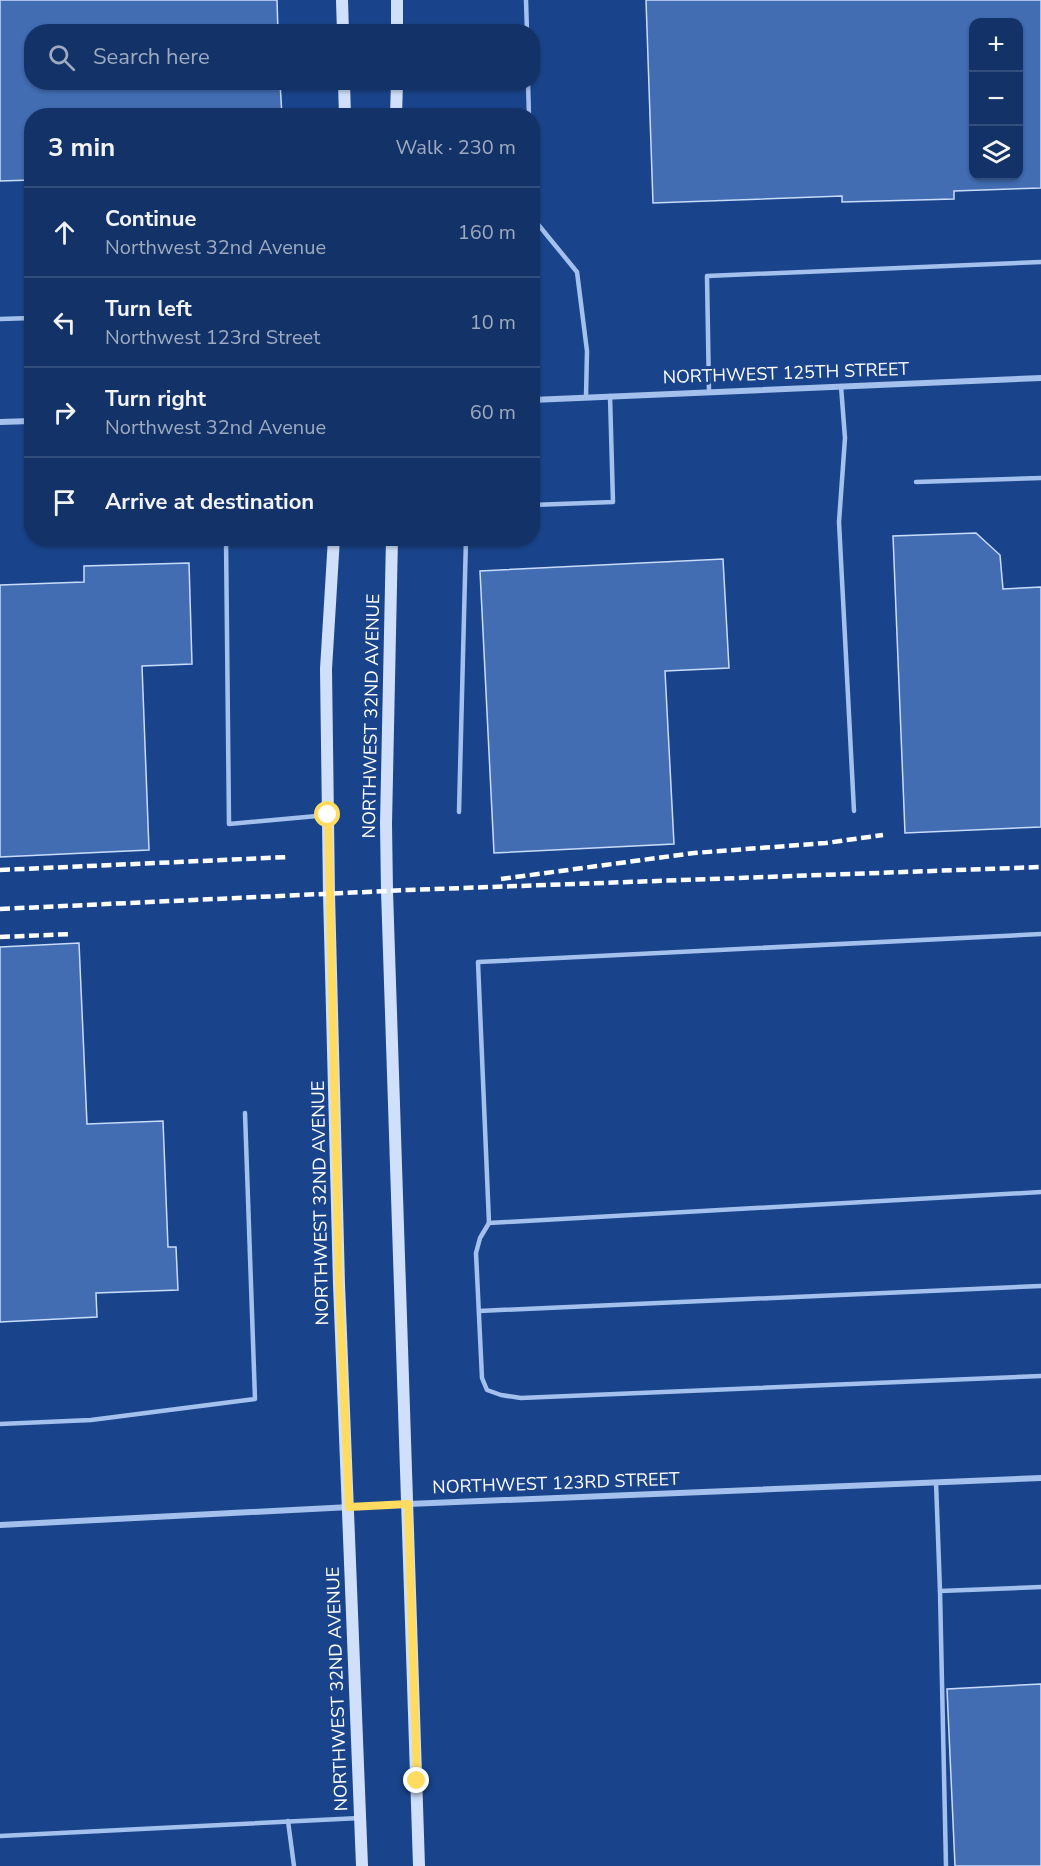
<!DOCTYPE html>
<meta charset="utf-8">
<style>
body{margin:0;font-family:"Nunito Sans",sans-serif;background:#1c3b6e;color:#f1f3f6}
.controls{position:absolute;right:18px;top:18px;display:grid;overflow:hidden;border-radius:12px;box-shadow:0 2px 4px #0004}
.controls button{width:54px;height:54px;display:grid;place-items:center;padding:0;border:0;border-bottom:2px solid #324e7c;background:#133368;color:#f1f3f6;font:30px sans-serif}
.stop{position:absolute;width:18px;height:18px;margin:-14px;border:4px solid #ffdb60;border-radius:50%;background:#fff}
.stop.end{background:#ffdb60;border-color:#fff;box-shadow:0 2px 6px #0008}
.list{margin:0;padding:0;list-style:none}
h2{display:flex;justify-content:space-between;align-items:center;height:78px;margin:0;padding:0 24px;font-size:26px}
h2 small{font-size:20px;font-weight:400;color:#9daac0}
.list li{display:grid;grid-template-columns:39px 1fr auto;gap:18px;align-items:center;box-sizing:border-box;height:90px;padding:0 24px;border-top:2px solid #324e7c}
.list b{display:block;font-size:22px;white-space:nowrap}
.list p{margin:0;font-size:20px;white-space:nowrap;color:#9daac0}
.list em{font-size:20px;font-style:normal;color:#9daac0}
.icon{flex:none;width:33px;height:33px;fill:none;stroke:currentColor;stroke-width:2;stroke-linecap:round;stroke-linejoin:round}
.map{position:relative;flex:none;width:1041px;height:1866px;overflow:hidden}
.search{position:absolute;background:#133368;box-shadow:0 2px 4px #0004;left:24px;top:24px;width:516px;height:66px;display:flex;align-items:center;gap:15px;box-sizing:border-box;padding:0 21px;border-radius:24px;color:#9daac0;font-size:22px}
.panel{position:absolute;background:#133368;box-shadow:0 2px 4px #0004;left:24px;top:108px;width:516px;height:438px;border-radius:24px}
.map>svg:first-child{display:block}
.building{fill:#426db3;stroke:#c9dcfa;stroke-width:1.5;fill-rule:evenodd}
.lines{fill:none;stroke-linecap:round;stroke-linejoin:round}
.lane{stroke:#a4c0ed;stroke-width:4.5}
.street{stroke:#a4c0ed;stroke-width:6}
.secondary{stroke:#d0e0fa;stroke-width:12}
.rail{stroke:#fff;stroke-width:4.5;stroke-dasharray:10 4.5;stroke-linecap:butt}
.route{stroke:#ffdb60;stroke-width:8}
.labels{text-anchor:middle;stroke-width:6;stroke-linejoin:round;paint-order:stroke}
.street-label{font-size:18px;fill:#fff;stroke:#19448b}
</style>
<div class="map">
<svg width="1041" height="1866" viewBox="0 0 1041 1866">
<rect width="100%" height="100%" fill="#19448b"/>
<!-- building -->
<g class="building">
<path d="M0,0h277l1,32h-246v50h248l2,34h-250v64l-32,1z"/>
<path d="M646,0h395v188l-87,3v8l-112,3v-6l-189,7zM974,22h44v154h-44z"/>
<path d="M976,533l24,22 3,34 38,-2v240l-136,6 -12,-297z"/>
<path d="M723,559l6,109 -64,3 9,173 -180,9 -14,-282z"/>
<path d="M189,563l3,101 -50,2 7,184 -149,7v-272l84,-3v-16z"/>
<path d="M79,943l8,181 76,-3 5,126h8l2,43 -82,3 1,24 -97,5v-375z"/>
<path d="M1041,1684v182h-86l-8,-177z"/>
</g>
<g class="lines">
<!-- lane -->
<g class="lane">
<path d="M526,0l1,32"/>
<path d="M528,82l1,34"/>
<path d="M532,217l45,55 10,79 -1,46"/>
<path d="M0,319l32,-1"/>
<path d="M841,386l4,52 -6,84 15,289"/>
<path d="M709,392l-2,-116 334,-14"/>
<path d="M916,482l125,-4"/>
<path d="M532,505l81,-3 -3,-106"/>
<path d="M226,538l3,286 99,-9"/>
<path d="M459,812l7,-274"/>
<path d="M1041,934l-563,28 11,261 552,-31"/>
<path d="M489,1223l-9,15 -4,15 6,125 5,12 14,5 20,3 520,-22"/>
<path d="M479,1311l562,-25"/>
<path d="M0,1424l91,-4 164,-21 -10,-286"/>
<path d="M936,1482l4,109 101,-4"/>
<path d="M940,1591l6,275"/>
<path d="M288,1821l6,45"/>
<path d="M0,1836l360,-18"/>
</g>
<!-- street -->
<g class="street">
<path d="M532,400l509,-22"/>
<path d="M0,422l32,-1"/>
<path d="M0,1525l408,-21 633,-26"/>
</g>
<!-- secondary -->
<g class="secondary">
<path d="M342,0l1,32"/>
<path d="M397,32v-32"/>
<path d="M344,82l1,34"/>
<path d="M396,116l1,-34"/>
<path d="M334,538l-8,131 3,225 10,390 23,582"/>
<path d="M392,538l-6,286 1,67 32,975"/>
</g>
<!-- rail -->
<g class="rail">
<path d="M0,870l289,-13"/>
<path d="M501,879l193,-26 132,-10 57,-8"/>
<path d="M0,909l408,-19 633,-23"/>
<path d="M0,937l72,-3"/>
</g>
</g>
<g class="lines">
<!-- route -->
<path class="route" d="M328,815l11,469 10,223 59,-3 9,277"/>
</g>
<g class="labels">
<!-- street labels -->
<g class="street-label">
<text transform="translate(786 373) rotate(-2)" y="6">NORTHWEST 125TH STREET</text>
<text transform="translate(371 716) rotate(-89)" y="6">NORTHWEST 32ND AVENUE</text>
<text transform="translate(320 1203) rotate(-91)" y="6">NORTHWEST 32ND AVENUE</text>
<text transform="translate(556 1483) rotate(-2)" y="6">NORTHWEST 123RD STREET</text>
<text transform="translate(337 1689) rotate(-92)" y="6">NORTHWEST 32ND AVENUE</text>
</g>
</g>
</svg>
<div class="controls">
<button>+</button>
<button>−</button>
<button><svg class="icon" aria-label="layers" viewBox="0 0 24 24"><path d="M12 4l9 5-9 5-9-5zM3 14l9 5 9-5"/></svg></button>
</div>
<div class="stop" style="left:328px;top:815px"></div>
<div class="stop end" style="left:417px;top:1781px"></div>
<div class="search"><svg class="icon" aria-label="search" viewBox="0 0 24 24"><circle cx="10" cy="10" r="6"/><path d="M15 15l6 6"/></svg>Search here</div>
<section class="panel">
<h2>3 min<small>Walk · 230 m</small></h2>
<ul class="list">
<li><svg class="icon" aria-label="ahead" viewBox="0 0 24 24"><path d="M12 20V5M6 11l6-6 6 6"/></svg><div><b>Continue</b><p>Northwest 32nd Avenue</p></div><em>160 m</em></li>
<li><svg class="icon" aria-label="left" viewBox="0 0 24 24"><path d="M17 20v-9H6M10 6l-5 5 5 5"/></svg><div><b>Turn left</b><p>Northwest 123rd Street</p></div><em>10 m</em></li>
<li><svg class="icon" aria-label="right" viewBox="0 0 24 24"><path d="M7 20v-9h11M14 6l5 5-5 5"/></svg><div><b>Turn right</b><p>Northwest 32nd Avenue</p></div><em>60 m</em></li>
<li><svg class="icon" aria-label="arrive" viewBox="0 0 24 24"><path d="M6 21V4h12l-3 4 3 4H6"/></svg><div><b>Arrive at destination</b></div></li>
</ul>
</section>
</div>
